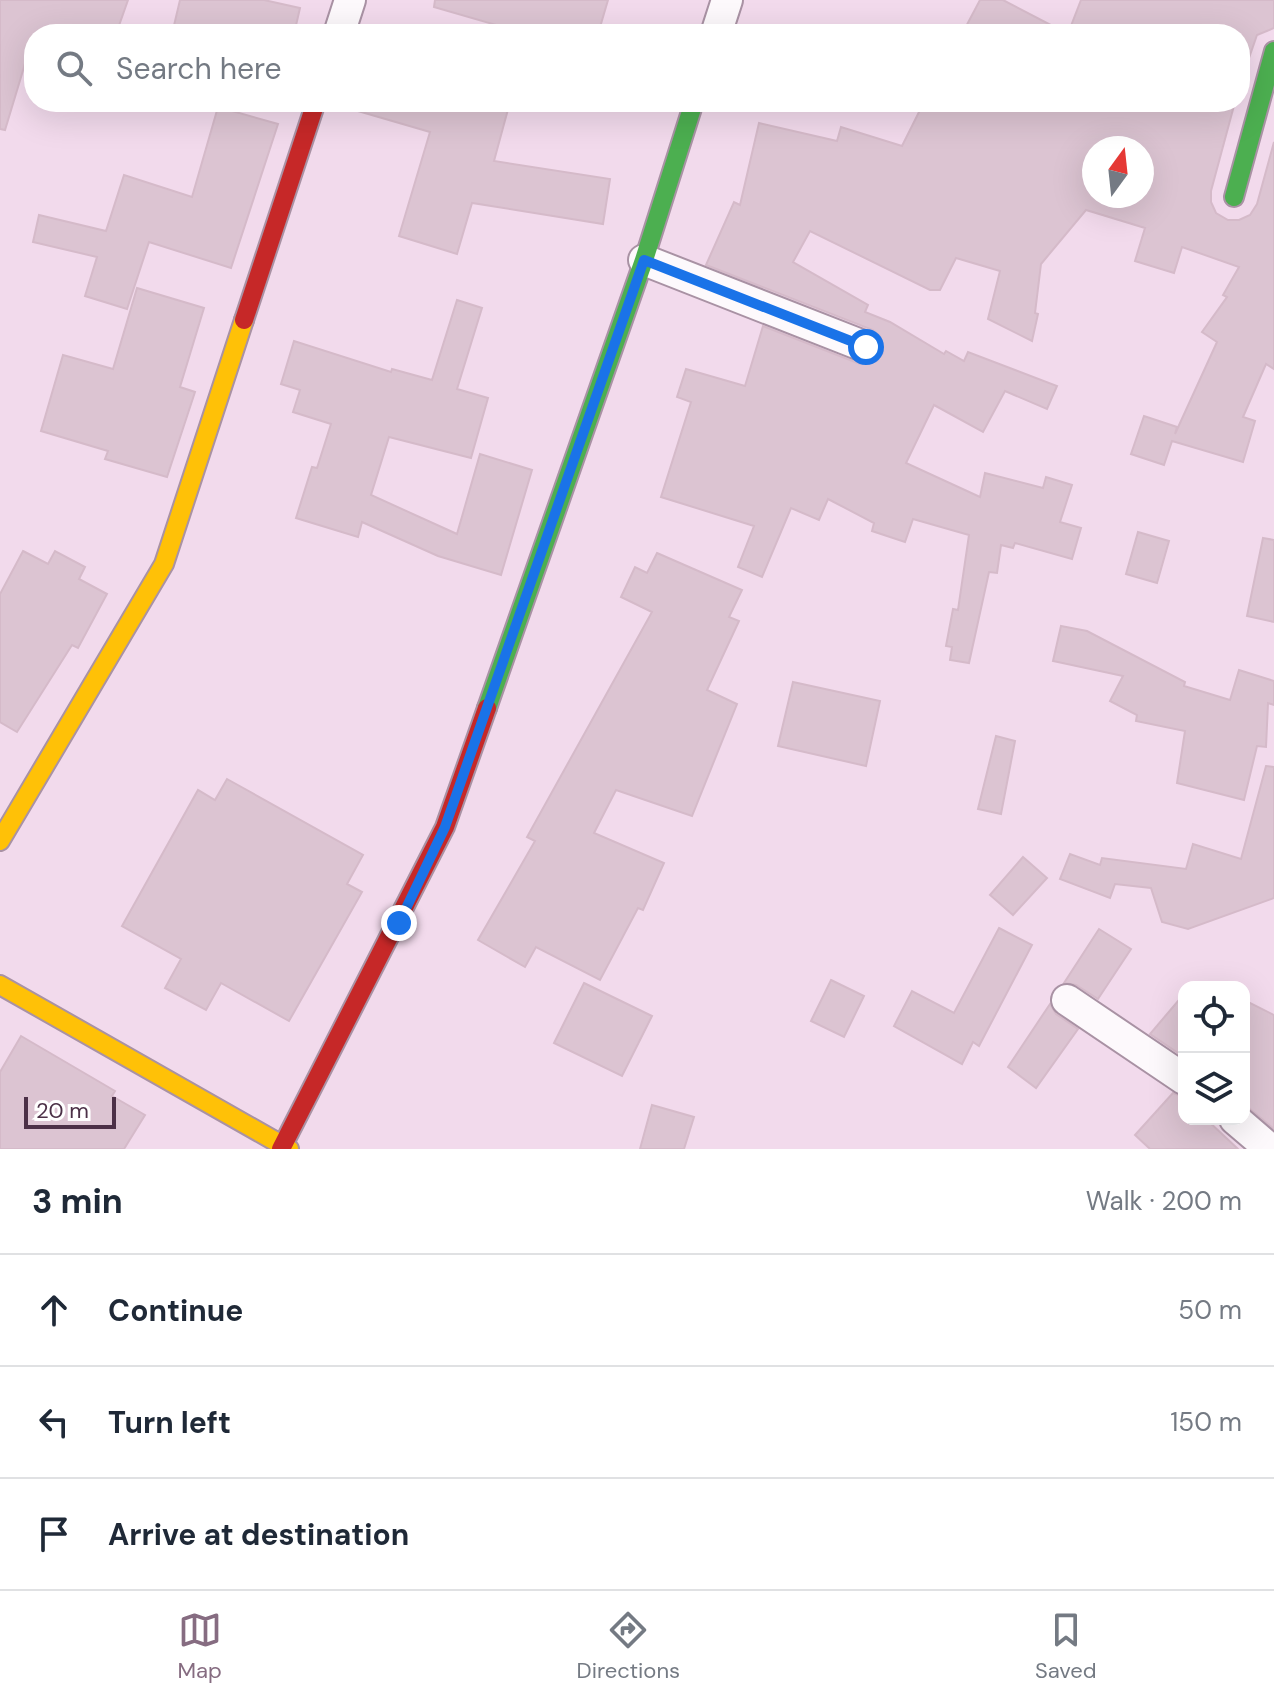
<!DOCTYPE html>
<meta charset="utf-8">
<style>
body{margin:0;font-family:"DM Sans",sans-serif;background:#f6f6f7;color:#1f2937}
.controls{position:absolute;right:24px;bottom:24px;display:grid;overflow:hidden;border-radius:16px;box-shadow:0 8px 32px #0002}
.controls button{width:72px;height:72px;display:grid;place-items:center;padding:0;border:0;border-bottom:2px solid #e0e1e3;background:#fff;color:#1f2937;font:40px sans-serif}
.compass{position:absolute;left:1082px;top:136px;width:72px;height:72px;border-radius:50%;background:#fff;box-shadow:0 8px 32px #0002;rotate:15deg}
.scale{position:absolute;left:24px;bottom:20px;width:92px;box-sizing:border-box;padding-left:8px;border:4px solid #4c3047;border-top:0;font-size:22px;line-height:28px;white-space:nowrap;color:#4c3047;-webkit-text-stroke:6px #fff;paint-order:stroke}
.stop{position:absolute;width:24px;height:24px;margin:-18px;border:6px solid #1a73e8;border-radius:50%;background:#fff}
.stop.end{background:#1a73e8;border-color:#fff;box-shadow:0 2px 8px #0008}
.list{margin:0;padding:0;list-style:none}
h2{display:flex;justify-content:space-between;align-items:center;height:104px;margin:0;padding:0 32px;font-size:34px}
h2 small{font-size:26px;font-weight:400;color:#747a83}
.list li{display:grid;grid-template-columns:52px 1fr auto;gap:24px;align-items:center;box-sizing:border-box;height:112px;padding:0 32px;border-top:2px solid #e0e1e3}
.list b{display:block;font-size:30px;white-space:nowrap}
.list em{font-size:26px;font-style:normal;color:#747a83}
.icon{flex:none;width:44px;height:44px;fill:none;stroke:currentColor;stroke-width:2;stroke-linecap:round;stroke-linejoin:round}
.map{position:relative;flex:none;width:1274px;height:1149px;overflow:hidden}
.search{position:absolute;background:#fff;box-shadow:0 8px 32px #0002;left:24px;right:24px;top:24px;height:88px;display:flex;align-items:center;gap:20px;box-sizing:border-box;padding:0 28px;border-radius:32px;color:#747a83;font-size:30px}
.sheet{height:440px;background:#fff}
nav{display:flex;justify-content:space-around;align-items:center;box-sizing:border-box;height:112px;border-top:2px solid #e0e1e3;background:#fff;font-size:22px;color:#747a83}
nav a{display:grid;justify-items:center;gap:4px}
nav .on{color:#866c81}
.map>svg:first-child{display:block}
.building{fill:#dcc4d2;stroke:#d5bac9;stroke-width:2;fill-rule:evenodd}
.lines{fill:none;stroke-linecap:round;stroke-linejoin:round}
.street-casing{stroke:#a992a4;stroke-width:34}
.fast-casing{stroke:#a992a4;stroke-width:22}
.slow-casing{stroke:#a992a4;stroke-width:22}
.jam-casing{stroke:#a992a4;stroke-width:22}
.street{stroke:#fdf9fc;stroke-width:30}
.fast{stroke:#4caf50;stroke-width:18}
.slow{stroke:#ffc107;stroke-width:18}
.jam{stroke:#c62828;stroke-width:18}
.route{stroke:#1a73e8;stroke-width:10}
</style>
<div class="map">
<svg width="1274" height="1149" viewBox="0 0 1274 1149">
<rect width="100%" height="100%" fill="#f2daec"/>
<!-- building -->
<g class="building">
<path d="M0,0h128l-12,34h-82l-29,96 -5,-1z"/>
<path d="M180,0h84l36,8 -6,26h-122z"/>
<path d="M435,0h173l-10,34h-71l-93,-27z"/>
<path d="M980,0h23l65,34h-106z"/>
<path d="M1081,0h193v28l-17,7 -17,49v-50h-147l-22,-8z"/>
<path d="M352,102h158l-16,59 116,18 -7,45 -131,-21 -15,51 -58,-18 31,-104 -79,-23z"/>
<path d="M924,102h311l-24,89v11l5,11 12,7h11l11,-5 7,-11 17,-62v227l-8,-5 -23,53 12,4 -12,41 -71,-21 -8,24 -33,-11 13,-38 33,11 -2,7 42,-92 -15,-10 25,-35 -4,-2 16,-28 -57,-20 -8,26 -39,-12 10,-33 -59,-18 -45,54 -6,49 3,1 -6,27 -44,-22 12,-48 -44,-13 -16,32h-10l-120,-59 -17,31 75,43 -3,7 25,10 54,32 2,-3 18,10 4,-9 89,34 -10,23 -42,-18 -22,41 -49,-27 -28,58 74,34 5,-24 58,15 3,-11 26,8 -12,37 21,6 -9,31 -57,-16 -2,5 -12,-3 -4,28 -8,-1 -20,91 -19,-3 2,-13 -6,-1 7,-37 5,1 11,-75 -56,-16 -8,23 -33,-11 2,-8 -46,-24 -9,21 -28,-12 -29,69 -24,-10 16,-41 -93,-29 30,-95 -14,-5 9,-28 59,17 18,-60 97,38 17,-3 6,-8 -3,-17 -7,-6 -167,-65 28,-63 6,3 19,-82 78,18 4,-14 61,19zM1094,148h48v48h-48z"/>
<path d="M218,107l60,17 -47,144 -82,-26 -22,67 -42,-13 12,-39 -64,-15 6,-27 67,16 18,-56 68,22z"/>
<path d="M137,288l67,20 -24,79 15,5 -28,85 -62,-18 3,-8 -67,-20 22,-76 50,14z"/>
<path d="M457,300l25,8 -25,81 31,9 -17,60 -82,-21 -18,58 86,39 23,-80 52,16 -31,105 -63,-19 -76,-34 -4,15 -62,-19 16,-51 5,1 14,-44 -38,-12 7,-22 -19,-6 13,-43 97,31 1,-3 40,11z"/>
<path d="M1138,532l31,9 -12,42 -31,-9z"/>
<path d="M1263,538l11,2v82l-27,-6z"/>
<path d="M23,551l25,13 7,-13 30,16 -6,12 28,15 -29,54 -6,-3 -55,87 -17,-10v-128z"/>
<path d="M657,553l85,37 -13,27 10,4 -32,69 30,14 -45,112 -76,-26 -22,43 70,30 -21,47 -5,-2 -38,72 -64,-33 -11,20 -47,-27 57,-99 -8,-4 125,-225 -31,-15 14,-30 12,6z"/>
<path d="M1061,626l26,5 98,51 -1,4 46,14 9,-30 35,11v24l-6,-2 -2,44 -9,-1 -13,54 -67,-17 8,-52 -49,-10 1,-6 -27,-14 13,-25 -70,-15z"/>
<path d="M793,682l87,19 -14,65 -88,-20z"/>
<path d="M996,736l19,5 -14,73 -23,-5z"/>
<path d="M1266,766l8,1v131l-86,31 -26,-7 -11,-34 -36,-4 -5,14 -50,-19 10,-25 30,11 2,-7 84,11 7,-25 48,15z"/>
<path d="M227,779l136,76 -16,29 15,8 -73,129 -68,-38 -15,27 -41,-22 16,-29 -59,-33 76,-136 17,10z"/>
<path d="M1023,857l24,21 -34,37 -23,-20z"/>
<path d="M999,928l33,17 -53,101 -6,-4 -11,22 -68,-38 18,-35 42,22z"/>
<path d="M1099,929l32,20 -33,50 -22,-14 -12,-2z"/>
<path d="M831,980l33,16 -20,41 -33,-16z"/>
<path d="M584,983l68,33 -30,60 -68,-33z"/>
<path d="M1184,994v63l-34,-23z"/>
<path d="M1244,1000l30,15v114l-30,-25z"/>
<path d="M1050,1004l6,10 22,15 -42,59 -28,-21z"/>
<path d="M21,1036l94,55 -3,5 33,19 -21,34h-124v-77z"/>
<path d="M1173,1093l11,4v22h22l32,30h-88l-15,-14z"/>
<path d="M652,1105l42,12 -10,32h-44z"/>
</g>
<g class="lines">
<!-- street casing -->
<g class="street-casing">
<g id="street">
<path d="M339,34l11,-34"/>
<path d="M716,34l11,-34"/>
<path d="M644,260l222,87"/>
<path d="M1067,1000l117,79"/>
<path d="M1235,1119l35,30"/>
</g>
</g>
<!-- fast casing -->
<g class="fast-casing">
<g id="fast">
<path d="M1234,197l40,-146"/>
<path d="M487,708l157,-448 50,-158"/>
</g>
</g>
<!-- slow casing -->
<g class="slow-casing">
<g id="slow">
<path d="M0,841l164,-277 80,-244"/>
<path d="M0,985l289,164"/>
</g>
</g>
<!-- jam casing -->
<g class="jam-casing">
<g id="jam">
<path d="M244,320l72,-218"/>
<path d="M281,1149l164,-322 42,-119"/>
</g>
</g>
<!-- street -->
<use href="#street" class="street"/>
<!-- fast -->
<use href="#fast" class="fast"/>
<!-- slow -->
<use href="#slow" class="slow"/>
<!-- jam -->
<use href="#jam" class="jam"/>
</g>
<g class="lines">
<!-- route -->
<path class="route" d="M399,923l46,-96 199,-567 222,87"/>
</g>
</svg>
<div class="controls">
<button><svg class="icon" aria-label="locate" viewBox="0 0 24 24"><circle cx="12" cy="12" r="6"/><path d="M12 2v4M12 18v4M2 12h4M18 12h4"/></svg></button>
<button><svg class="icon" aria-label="layers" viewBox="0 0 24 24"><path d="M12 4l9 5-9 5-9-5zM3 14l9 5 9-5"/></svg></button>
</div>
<svg class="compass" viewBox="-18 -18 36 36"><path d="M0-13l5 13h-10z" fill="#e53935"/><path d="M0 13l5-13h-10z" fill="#747a83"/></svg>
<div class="scale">20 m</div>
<div class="stop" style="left:866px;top:347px"></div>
<div class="stop end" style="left:399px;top:923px"></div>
<div class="search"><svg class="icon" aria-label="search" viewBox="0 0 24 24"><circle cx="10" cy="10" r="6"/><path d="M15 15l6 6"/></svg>Search here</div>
</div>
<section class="sheet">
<h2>3 min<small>Walk · 200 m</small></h2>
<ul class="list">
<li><svg class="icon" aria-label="ahead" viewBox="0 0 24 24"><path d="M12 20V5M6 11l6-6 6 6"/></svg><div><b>Continue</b></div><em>50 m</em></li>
<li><svg class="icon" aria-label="left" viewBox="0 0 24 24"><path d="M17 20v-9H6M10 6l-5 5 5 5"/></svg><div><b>Turn left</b></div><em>150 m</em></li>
<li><svg class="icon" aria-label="arrive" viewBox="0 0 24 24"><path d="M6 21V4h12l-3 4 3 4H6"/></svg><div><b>Arrive at destination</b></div></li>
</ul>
</section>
<nav>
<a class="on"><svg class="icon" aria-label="map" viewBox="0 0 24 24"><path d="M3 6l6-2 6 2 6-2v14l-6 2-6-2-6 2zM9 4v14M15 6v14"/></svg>Map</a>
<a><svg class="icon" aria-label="directions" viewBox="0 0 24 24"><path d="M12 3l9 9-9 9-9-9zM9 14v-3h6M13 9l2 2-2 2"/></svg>Directions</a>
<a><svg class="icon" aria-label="saved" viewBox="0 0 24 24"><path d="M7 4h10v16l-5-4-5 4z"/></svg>Saved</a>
</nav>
